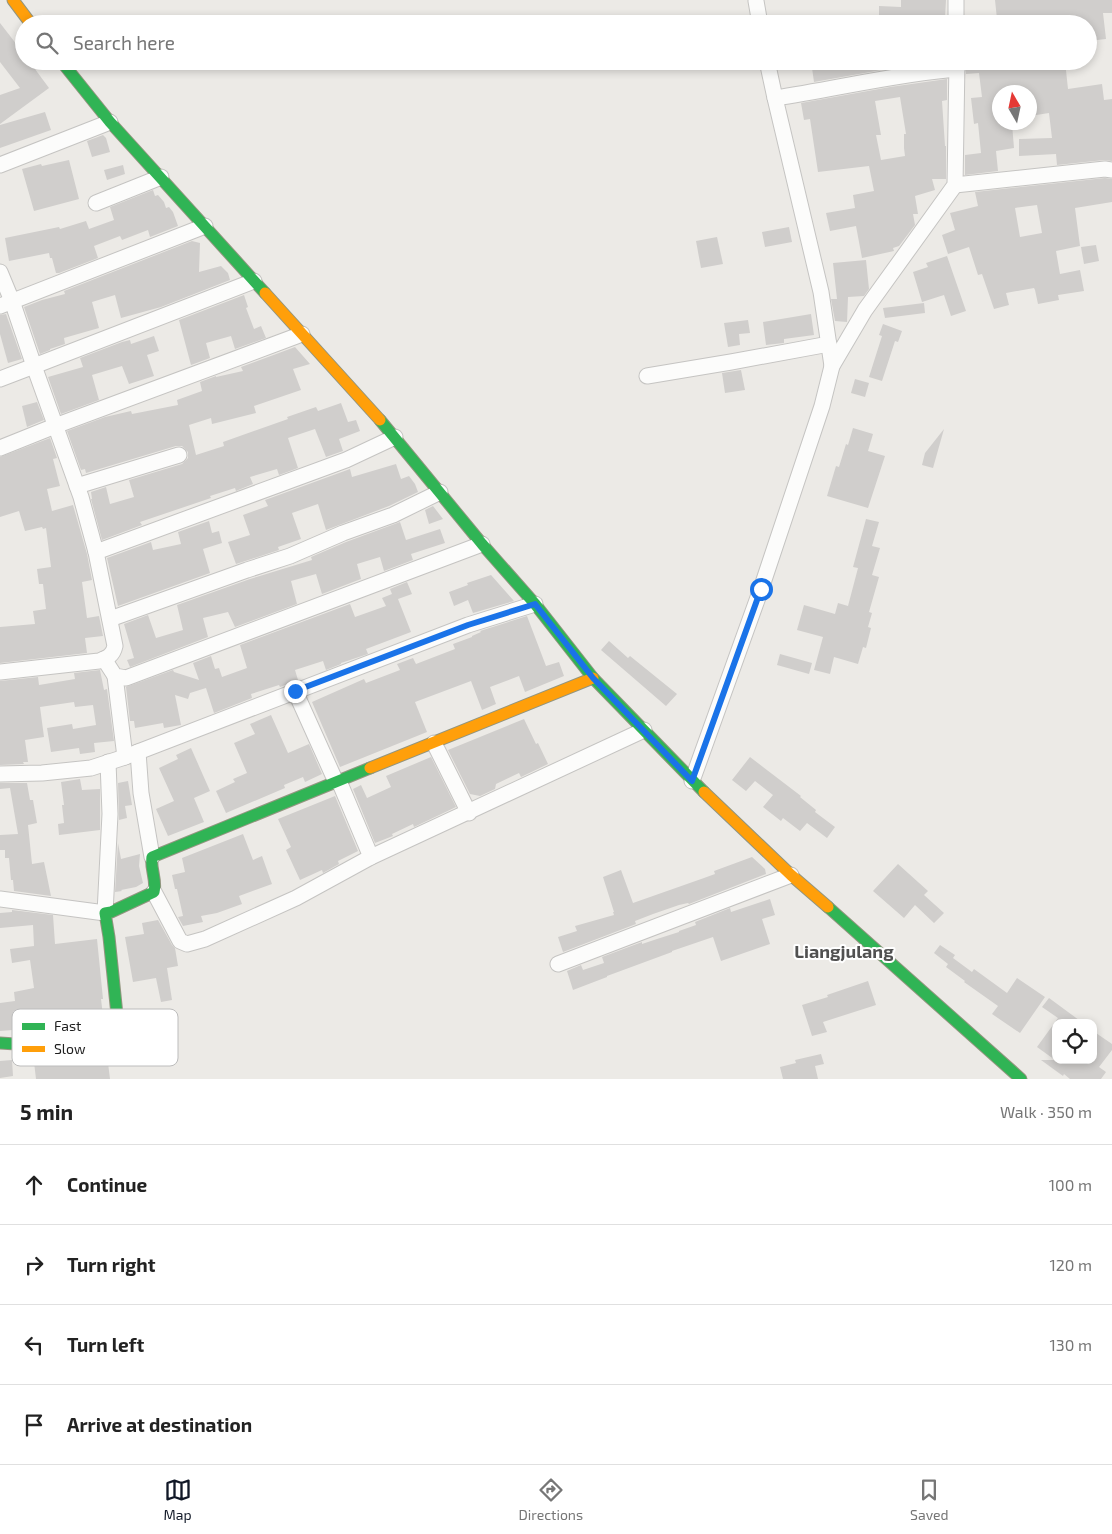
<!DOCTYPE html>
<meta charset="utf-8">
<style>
body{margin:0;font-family:"Exo 2",sans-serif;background:#f6f6f6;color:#222}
.controls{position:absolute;right:15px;bottom:15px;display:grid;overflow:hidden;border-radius:10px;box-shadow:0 2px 8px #0003}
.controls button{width:45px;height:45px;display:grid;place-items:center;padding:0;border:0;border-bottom:1px solid #e0e0e0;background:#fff;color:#222;font:25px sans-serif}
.compass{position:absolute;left:992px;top:85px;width:45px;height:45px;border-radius:50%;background:#fff;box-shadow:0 2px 8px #0003;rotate:351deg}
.stop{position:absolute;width:15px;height:15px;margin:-11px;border:4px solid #1a73e8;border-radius:50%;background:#fff}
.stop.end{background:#1a73e8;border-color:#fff;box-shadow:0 1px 5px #0008}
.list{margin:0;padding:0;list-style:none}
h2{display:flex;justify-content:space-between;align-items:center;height:65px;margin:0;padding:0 20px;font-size:21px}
h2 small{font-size:16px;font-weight:400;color:#767676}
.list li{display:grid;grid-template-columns:32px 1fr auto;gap:15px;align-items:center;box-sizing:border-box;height:80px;padding:0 20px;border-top:1px solid #e0e0e0}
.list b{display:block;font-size:19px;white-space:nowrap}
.list em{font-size:16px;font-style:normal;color:#767676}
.icon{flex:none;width:28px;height:28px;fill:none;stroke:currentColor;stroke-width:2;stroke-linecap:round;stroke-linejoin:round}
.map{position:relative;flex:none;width:1112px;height:1079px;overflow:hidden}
.search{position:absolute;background:#fff;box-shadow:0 2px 8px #0003;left:15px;right:15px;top:15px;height:55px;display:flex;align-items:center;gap:12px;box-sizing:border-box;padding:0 18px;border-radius:28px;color:#767676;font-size:19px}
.sheet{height:385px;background:#fff}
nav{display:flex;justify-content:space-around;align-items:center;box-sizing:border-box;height:70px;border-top:1px solid #e0e0e0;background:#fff;font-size:14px;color:#767676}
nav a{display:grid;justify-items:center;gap:2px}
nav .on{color:#111827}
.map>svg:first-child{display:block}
.building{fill:#d0cecc;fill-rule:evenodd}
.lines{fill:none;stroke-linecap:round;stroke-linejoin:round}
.street-casing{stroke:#c5c4c2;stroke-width:17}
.fast-casing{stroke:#92957f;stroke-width:13}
.slow-casing{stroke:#92957f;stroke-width:13}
.street{stroke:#fcfcfb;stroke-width:15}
.fast{stroke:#30b455;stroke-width:11}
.slow{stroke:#ff9f0a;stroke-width:11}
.route{stroke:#1a73e8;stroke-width:6}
.labels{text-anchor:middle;stroke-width:4;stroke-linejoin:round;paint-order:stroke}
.quarter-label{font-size:18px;font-weight:bold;fill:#515151;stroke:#fff}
.key{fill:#fff;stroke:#bcbcbc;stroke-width:1}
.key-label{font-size:14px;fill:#1e1e1e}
</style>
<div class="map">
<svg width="1112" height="1079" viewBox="0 0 1112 1079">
<rect width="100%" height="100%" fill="#eceae6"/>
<!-- building -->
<g class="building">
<path d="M901,0h45l-1,18 -25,-2 -2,8h-22l1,-4 -18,-1v-13l22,1z"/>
<path d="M995,0h117v13h-9l3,26 -18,2v-17h-41v-3l-32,3 -1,-7 -17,2z"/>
<path d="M0,23l24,31v7h5l20,27 -49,36v-29l20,-7 -20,-26z"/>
<path d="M811,61h129l-53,8 -73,13z"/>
<path d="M979,61h86l3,28 34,-5 2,16 8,-1v62l-8,-1 -47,5 -1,-11 -37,2v-17l33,-1 -3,-25 -19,3v-24h-30v33l12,-1 2,24 -18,3 2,20 -33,4v-20l16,-2 -3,-30 -4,1 -3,-26 11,-1 -3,-24 -13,1v-11z"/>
<path d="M947,79v21l-5,1 3,45h1v33h-14l3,11 -20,6 3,18h-5l2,11 -16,21 -6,2 1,3 -32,7 -6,-32 -26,5 -4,-18 29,-5 -2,-13 21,-4 -5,-25 -51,6 -8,-53 -6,1 -3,-17 89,-16zM900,97l6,37h-2v14l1,8 -24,4 -5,-25h5l-6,-34z"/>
<path d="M45,112l6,18 -51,18v-23z"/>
<path d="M103,135l3,3 4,14 -18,5 -5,-16z"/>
<path d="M69,160l10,39 -45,12 -12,-42 19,-5 1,2z"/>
<path d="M123,165l2,9 -18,6 -3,-10z"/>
<path d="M1105,178l7,1v23l-37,6 5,38 -24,5 4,23 20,-4 4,21 -26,4 1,5 -21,4 -3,-14 -1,-2 -28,5 3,12 -15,4 -12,-35 -4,1 -9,-28 -21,7 -6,-19 13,-5 -5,-17 28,-7 -3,-14zM1037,205l5,28 -22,4 -5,-29z"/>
<path d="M153,190l2,6 3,-1 6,7 2,6 3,-1 4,5 5,14 -28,11 -2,-7 -26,10 -2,-4 -26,10 4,12 -39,15h-3l-4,-15h-2l-1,-5 -40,8 -4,-23 54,-11 1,2 26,-8 3,8 25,-9 -4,-13z"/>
<path d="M789,227l3,15 -27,5 -3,-15z"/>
<path d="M717,237l6,27 -22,4 -5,-27z"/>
<path d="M192,241l8,2 -1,29 22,-6 7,7 2,7 -69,27 -40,11 -6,-23 -23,7 7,26 -35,10 1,6 -15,5v1l-10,4 -16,-47 18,-7 23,-6 -1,-3z"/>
<path d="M1096,245l3,16 -15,3 -3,-17z"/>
<path d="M947,256l19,55 -15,5 -7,-21 -22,7 -9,-30 15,-5 -2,-4z"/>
<path d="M866,260l3,29 -5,7 -16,1 -1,25 -12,-1 -4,-22h6l-4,-36z"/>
<path d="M244,295l4,12 -2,1 8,21 7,-3 5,12 -31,11 -4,-13 -25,7 4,15 -19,7 -12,-45z"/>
<path d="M924,303l1,10 -40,5 -2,-10z"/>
<path d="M6,314l16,45 -14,4 -8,-29v-19z"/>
<path d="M811,314l3,21 -30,4v4l-18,2 -3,-23z"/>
<path d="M748,320l2,13 -11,1 1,11 -12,2 -4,-24z"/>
<path d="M883,324l19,7 -4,11 -3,-1 -13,40 -13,-4 13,-41 -3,-1z"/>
<path d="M154,336l5,15 -12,4 7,21 -25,8 -7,-18 -30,9 7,25 -38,14 -13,-37 35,-10 -3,-9 42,-16 8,-2 1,4z"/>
<path d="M295,347l15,17 -17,5 8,21 -47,16 2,7 -44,11 -1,-6 -22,7 7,30 28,-9 -1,-4 65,-23 -1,-2 29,-10 2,4 23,-8 7,19 8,-2 4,11 -21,8 4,12 -17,6 -11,-28 -27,9 10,30 -19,7 -2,-6 -27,8 3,7 -17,7 -1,-3 -25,8 1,2 -71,24 2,3 -40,15 -11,-41h1l-1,-7 15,-5 4,17 24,-7 -5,-17 53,-16 6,-6v-6l-6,-6h-6l-90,27 -1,-4 -4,1 -14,-39 38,-14 26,-6 1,3 46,-9 -1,-5 25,-9 -2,-9 16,-6v1l27,-6 -2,-4z"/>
<path d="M741,370l4,20 -20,3 -3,-20z"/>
<path d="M855,379l14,4 -4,14 -14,-4z"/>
<path d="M37,402l7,18 -17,7 -5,-21z"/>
<path d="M853,428l20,6 -5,17 17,5 -17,52 -41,-12 9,-30 3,1 7,-23 2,1z"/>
<path d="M944,429l-11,39 -11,-3 3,-12z"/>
<path d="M50,438l7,20 -4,1 7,27 -13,3 5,22 21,-6 14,49 5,26 -10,2 5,36 12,-2 4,20 -18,2 2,15 -87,10v-36l35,-3 -2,-13 13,-2 -3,-25h-4l-2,-15 14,-2 -5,-39 -3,1 -1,-2 -17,4 -6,-20 -19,6v-60z"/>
<path d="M396,464l5,15 8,-3 6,8 3,8 -29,14 -63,24 -8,-26 -26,9 9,26 -23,8 1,3 -43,14 -8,-22 22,-7 -7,-20 25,-9 -3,-6 85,-31 2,8z"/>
<path d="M433,506l10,13 -14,5 -4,-14z"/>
<path d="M866,519l13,3 -7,24 8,2 -8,27 7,2 -10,35 3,1 -4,14 3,1 -5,20 -3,-1 -5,17 -24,-7 -4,17 -16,-4 9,-33 -26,-7 7,-25 31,9 3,-11 10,3 10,-38 -5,-1z"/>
<path d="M209,521l3,12 7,-2 3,12 -19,6 7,24 -92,33 -11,-48 44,-16 2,8 28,-6 -3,-12z"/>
<path d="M400,522l6,18 34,-11 5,14 -34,11 2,6 -29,11 -4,-14 -23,7 4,15 -39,15 -6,-20 -25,7 6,23 -62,23 -7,-15 -25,6 5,19 -78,30 -3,-7 7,-2 -10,-34 24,-9 8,23 27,-8 -6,-25 73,-26 62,-19 -1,-3 35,-15z"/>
<path d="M491,575l23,26 -41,12 -5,-13 -14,6 -5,-14 19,-7 -1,-2z"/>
<path d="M407,582l5,12 -14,5 13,33 -45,17 2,5 -27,9v1l-15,6 -3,-9 -28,9 3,10 -18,7 -1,-2 -28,9 1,4 -38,15 -8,-25 -16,5 -2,6 -13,-4 6,30 -17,3 -1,-5 -28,5 -1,-7h-4l-4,-34 47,-17 1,2 25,8 -6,-17 18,-7 4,13 4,-1 3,9 25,-9 -7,-23 110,-41 5,13 31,-11 -4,-8 10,-4 -2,-5z"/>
<path d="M527,616l19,50 13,-4 5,14 -39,16 -6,-16 -29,11 6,17 -14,6 -11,-29 -56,21 12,30 -87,35 -28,-65 52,-23 2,4 34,-13 -3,-6 16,-6 3,6 39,-15 -2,-5 19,-7v-1l9,-4 -1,-1z"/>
<path d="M609,641l19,17 2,-2 47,38 -11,12 -65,-56z"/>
<path d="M780,654l32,9 -3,11 -32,-9z"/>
<path d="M100,670l4,20 3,-1 7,52 -20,2 1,9 -15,2 -1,-6 -28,4 -4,-24 25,-4 1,5 23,-4 -3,-20 -18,2 -1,-5 -34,5 4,30 -19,3 3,22h-5l1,2 -24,1v-84l38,-4 1,8 36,-6 -1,-6z"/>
<path d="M271,715l17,38 21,-9 13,30 -17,8 -2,-5 -19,8 1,3 -59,25 -10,-22 19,-9 -2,-3 14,-6 -13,-30 21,-9 -5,-10z"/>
<path d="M524,719l12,25 2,-1 10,21 -27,13 -2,-4 -23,11 -1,5 -15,7 -10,-2 -22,-44z"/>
<path d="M191,748l19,43 -16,7 10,24 -36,14 -12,-27 18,-8 -15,-33 19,-9 -2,-4z"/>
<path d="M431,757l25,50 -42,20 -1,-3 -21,10 1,2 -18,7 -22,-54 8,-4 6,13 24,-11 -5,-11z"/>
<path d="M750,757l51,39 -1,1 16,13 -1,2 20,15 -8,11 -20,-15 -7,8 -17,-13 -2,3 -18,-14 10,-12 -18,-14 -9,10 -14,-11z"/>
<path d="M80,779l2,11 18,-1v41l-41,5 -1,-11 6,-1 -2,-18h2l-3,-23z"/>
<path d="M128,781l4,24 -7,1 2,12 -8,2 -1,-37z"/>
<path d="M0,783h27l3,17h3l4,23 -9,2 4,39 12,-2 7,34 -37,-5 -1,-11h-2l-2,-22h-4v-8h-5v-15l18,-1 -8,-46 -10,1z"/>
<path d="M335,796l23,55 -20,10 1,3 -16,9 -1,-3 -22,10 -14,-30 5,-3 -13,-28z"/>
<path d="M243,834l10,26 9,-4 10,28 -33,12 3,8 -25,9 -16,3 2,6 -20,4 -5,-9 5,-1 -6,-27h-2l-3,-14 13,-3 -3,-14z"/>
<path d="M118,843l3,16 19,-5 -1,12 4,17 -7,4 -15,3 1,1 -7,1z"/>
<path d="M752,857l13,12 1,5 -77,30 -1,-1 -9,2 -26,9 -18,7 1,3 -73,28 -5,-15 19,-6 -2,-5 39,-11 -1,-3h1l-11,-35 18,-7 12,33 71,-25 11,-4 -1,-3z"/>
<path d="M898,864l30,27 -4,4 20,18 -10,10 -19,-18 -11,13 -31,-27z"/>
<path d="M770,899l5,16 -13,4 8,25 -49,17 -8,-24 -41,14v1l-65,24v1l-34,13 -6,-19 14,-6 2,5 21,-7 -2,-6 40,-15v2l15,-5 22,-7v-1l17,-6 -1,-3 35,-14 1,4z"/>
<path d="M12,910l41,5 2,29 42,-5 6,60h-2l4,34 -2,4 -55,-3 -1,-4 -13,2 -21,-1v-1l-13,1v-28l15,-2 -1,-9 20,-4 -4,-28 -18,3 -2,-14 24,-3 -1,-21 -33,3v-15l12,-1z"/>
<path d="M158,920l14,25 3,3 3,18 -11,2 5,32 -11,2 -5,-24 -23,4 -8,-45 19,-3 -2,-11z"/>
<path d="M940,945l15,10 -2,3 19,14 2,-3 33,24 10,-15 28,19 -25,36 -28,-19 6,-8 -34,-24 1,-1 -19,-14 2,-3 -14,-11z"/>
<path d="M868,981l8,24 -53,17 4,10 -15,4 -10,-31 26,-8 -1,-2z"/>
<path d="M1049,998l34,25h-27v37h37v-29l19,13v6l-13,17 7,5 -5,7h-31l-6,-5 -1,2 -22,-16h14l-18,-13 21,-29 -16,-11z"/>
<path d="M821,1054l3,10 -9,2 3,13h-35l-3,-12 16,-4 -1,-3z"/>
<path d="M49,1059l15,1 1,4 21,-3h3v4l19,-2 2,16h-74l-2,-17 16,-2z"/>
<path d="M12,1060l1,16 -13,2v-17z"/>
</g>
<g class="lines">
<!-- street casing -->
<g class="street-casing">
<g id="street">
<path d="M956,0v24"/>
<path d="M756,1l4,23"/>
<path d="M767,61l8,37 46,194 11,74"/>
<path d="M775,98c61,-9 120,-24 182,-29"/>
<path d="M0,165l110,-43"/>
<path d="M955,185l150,-16 7,1"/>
<path d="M96,203l65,-26"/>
<path d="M0,272l12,29 22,65 220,-85"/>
<path d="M0,306l205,-80"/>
<path d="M647,376l84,-14 98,-18"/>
<path d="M0,379l34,-13 47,131 15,55 19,94c-2,9 -7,12 -16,15l-99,11"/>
<path d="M0,448l55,-22 247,-92"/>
<path d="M77,486l102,-31"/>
<path d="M96,552l250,-92 49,-23"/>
<path d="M110,619l137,-49 43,-14 53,-23 50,-18 47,-23"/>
<path d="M104,659l11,17 11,2 356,-134"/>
<path d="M115,676l10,81"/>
<path d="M295,691l41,91"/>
<path d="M434,743l35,70"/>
<path d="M138,752l3,41 11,64"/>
<path d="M0,774l42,-1 49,-5 34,-11 343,-132 67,-21"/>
<path d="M339,781l32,76"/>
<path d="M692,781l69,-192 61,-183 10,-40 33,-56 90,-125 2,-124"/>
<path d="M154,892l26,49 7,3 18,-5 91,-41 75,-41 273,-127"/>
<path d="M0,899l105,14 5,-99 -2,-52"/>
<path d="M558,964l233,-89"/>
</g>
</g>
<!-- fast casing -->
<g class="fast-casing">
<g id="fast">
<path d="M61,61l49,61 155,171"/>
<path d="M380,420l102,124 53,60 58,74 111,114"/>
<path d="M828,907l193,172"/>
<path d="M0,1043l108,7 11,-16 -10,-97 -4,-24 6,-1 43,-20c3,-12 -4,-23 -2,-35l218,-89"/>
</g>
</g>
<!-- slow casing -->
<g class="slow-casing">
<g id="slow">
<path d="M13,0l18,24"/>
<path d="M265,293l115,127"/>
<path d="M370,768l223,-90"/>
<path d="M704,792l87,83 37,32"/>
</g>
</g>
<!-- street -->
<use href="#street" class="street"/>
<!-- fast -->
<use href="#fast" class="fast"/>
<!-- slow -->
<use href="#slow" class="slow"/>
</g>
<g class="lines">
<!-- route -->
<path class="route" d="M295,691l173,-66 67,-21 58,74 99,103 69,-192"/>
</g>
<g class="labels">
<!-- quarter labels -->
<g class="quarter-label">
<text x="844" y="958">Liangjulang</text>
</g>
</g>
<!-- legend -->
<rect x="12" y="1009" width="166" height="57" rx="8" class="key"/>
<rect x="22" y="1023" width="23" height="7" fill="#30b455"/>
<rect x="22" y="1046" width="23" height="6" fill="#ff9f0a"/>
<g class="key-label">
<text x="54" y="1031">Fast</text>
<text x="54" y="1054">Slow</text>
</g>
</svg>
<div class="controls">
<button><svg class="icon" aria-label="locate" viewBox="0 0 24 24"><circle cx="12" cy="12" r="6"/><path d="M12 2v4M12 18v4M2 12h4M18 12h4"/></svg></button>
</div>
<svg class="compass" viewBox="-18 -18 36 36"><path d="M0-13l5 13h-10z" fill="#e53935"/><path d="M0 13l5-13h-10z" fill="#767676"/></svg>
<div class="stop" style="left:761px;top:589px"></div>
<div class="stop end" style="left:295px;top:691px"></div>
<div class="search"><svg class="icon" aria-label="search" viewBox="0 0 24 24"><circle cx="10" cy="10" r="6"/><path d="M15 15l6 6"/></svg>Search here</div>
</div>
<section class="sheet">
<h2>5 min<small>Walk · 350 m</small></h2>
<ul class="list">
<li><svg class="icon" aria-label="ahead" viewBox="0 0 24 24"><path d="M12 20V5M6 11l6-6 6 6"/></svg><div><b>Continue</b></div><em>100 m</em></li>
<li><svg class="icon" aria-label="right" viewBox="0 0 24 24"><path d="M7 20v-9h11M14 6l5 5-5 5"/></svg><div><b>Turn right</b></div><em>120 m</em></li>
<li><svg class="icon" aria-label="left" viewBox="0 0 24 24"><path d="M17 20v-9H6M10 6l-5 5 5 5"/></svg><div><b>Turn left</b></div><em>130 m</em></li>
<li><svg class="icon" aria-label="arrive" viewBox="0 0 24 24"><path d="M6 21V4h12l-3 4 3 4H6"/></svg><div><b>Arrive at destination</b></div></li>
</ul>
</section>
<nav>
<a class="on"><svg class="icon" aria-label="map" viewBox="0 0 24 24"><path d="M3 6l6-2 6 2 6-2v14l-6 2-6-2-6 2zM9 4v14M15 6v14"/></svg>Map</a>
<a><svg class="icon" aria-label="directions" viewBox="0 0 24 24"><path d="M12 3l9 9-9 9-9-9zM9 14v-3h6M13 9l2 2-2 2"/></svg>Directions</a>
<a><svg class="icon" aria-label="saved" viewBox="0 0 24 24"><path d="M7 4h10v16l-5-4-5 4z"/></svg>Saved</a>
</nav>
